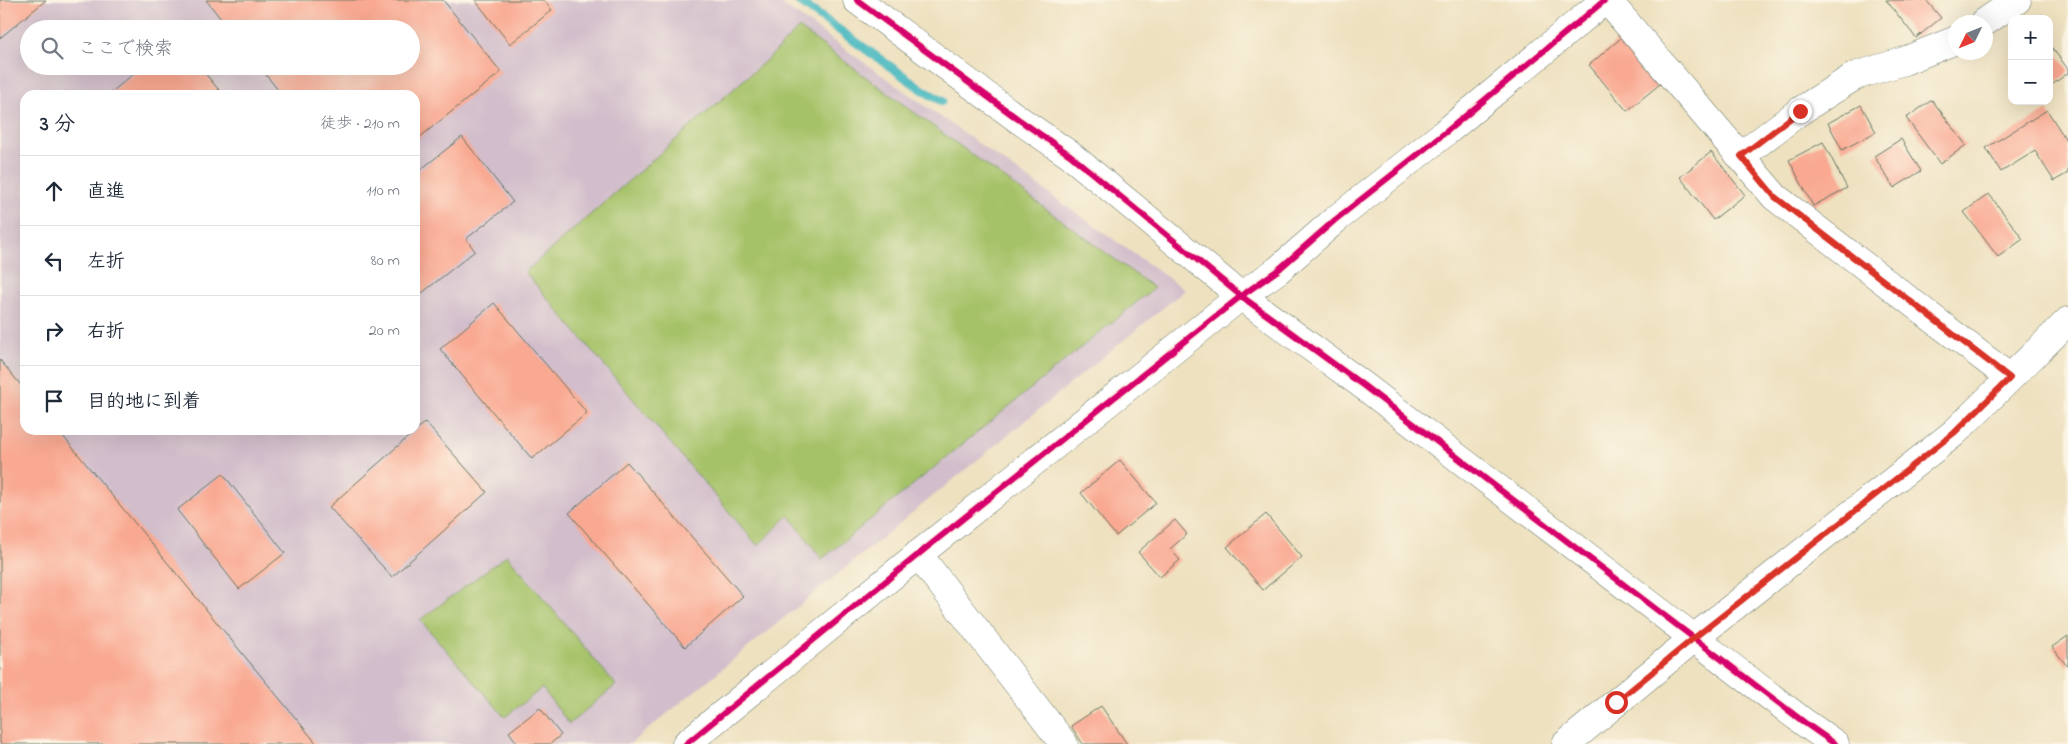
<!DOCTYPE html>
<html lang="ja">
<meta charset="utf-8">
<style>
body{margin:0;font-family:"Indie Flower","Klee One",sans-serif;background:#f6f6f7;color:#1f2937}
.controls{position:absolute;right:15px;top:15px;display:grid;overflow:hidden;border-radius:10px;box-shadow:0 5px 20px #0002}
.controls button{width:45px;height:45px;display:grid;place-items:center;padding:0;border:0;border-bottom:1px solid #e0e1e3;background:#fff;color:#1f2937;font:25px sans-serif}
.compass{position:absolute;left:1948px;top:15px;width:45px;height:45px;border-radius:50%;background:#fff;box-shadow:0 5px 20px #0002;rotate:227deg}
.stop{position:absolute;width:15px;height:15px;margin:-11px;border:4px solid #d93025;border-radius:50%;background:#fff}
.stop.end{background:#d93025;border-color:#fff;box-shadow:0 1px 5px #0008}
.list{margin:0;padding:0;list-style:none}
h2{display:flex;justify-content:space-between;align-items:center;height:65px;margin:0;padding:0 20px;font-size:21px}
h2 small{font-size:16px;font-weight:400;color:#747a83}
.list li{display:grid;grid-template-columns:32px 1fr auto;gap:15px;align-items:center;box-sizing:border-box;height:70px;padding:0 20px;border-top:1px solid #e0e1e3}
.list b{display:block;font-size:19px;white-space:nowrap}
.list em{font-size:16px;font-style:normal;color:#747a83}
.icon{flex:none;width:28px;height:28px;fill:none;stroke:currentColor;stroke-width:2;stroke-linecap:round;stroke-linejoin:round}
.map{position:relative;flex:none;width:2068px;height:744px;overflow:hidden}
.search{position:absolute;background:#fff;box-shadow:0 5px 20px #0002;left:20px;top:20px;width:400px;height:55px;display:flex;align-items:center;gap:12px;box-sizing:border-box;padding:0 18px;border-radius:28px;color:#747a83;font-size:19px}
.panel{position:absolute;background:#fff;box-shadow:0 5px 20px #0002;left:20px;top:90px;width:400px;height:345px;border-radius:15px}
.map>svg:first-child{display:block}
.industrial{fill:#d1bdcb;fill-rule:evenodd}
.green{fill:#a6c269;stroke:#62804e}
.lines{fill:none;stroke-linecap:round;stroke-linejoin:round}
.stream{stroke:#4bbac1;stroke-width:9}
.building{fill:#f9a891}
.minor-casing{stroke:#677665;stroke-width:29}
.minor{stroke:#fff;stroke-width:28}
.cycleway-casing{stroke:#fcf5e5;stroke-width:9}
.cycleway{stroke:#d6006c;stroke-width:6}
.route{stroke:#d93025;stroke-width:6}
</style>
<div class="map">
<svg width="2068" height="744" viewBox="0 0 2068 744">
<rect width="100%" height="100%" fill="#fcf5e5"/>
<filter id="ink" filterUnits="userSpaceOnUse"><feTurbulence type="fractalNoise" baseFrequency=".02" numOctaves="2"/><feDisplacementMap in="SourceGraphic" scale="10" xChannelSelector="R" yChannelSelector="G"/><feConvolveMatrix kernelMatrix="1 2 1 2 8 2 1 2 1" color-interpolation-filters="sRGB"/></filter>
<filter id="wash" filterUnits="userSpaceOnUse"><feTurbulence type="fractalNoise" baseFrequency=".0096" numOctaves="4" result="noise"/><feDisplacementMap in="SourceGraphic" scale="20" xChannelSelector="R" yChannelSelector="G"/><feGaussianBlur stdDeviation="1.12" result="paint"/><feColorMatrix in="noise" values="0 0 0 0 0 0 0 0 0 0 0 0 0 0 0 0 0 1.4 0 .05"/><feComposite in="paint" operator="in"/></filter>
<g filter="url(#wash)">
<rect width="100%" height="100%" fill="#eee1c0"/>
<!-- industrial -->
<path class="industrial" d="M0,0h776l409,290 -555,454h-630zM29,29h382v37h-382zM25,95h390v335h-390z"/>
<!-- green -->
<g class="green">
<path d="M799,28l355,260 -332,271 -33,-44 -31,31 -233,-274 246,-216z"/>
<path d="M507,555l109,130 -47,39 -27,-36 -37,29 -85,-97z"/>
</g>
<g class="lines">
<!-- stream -->
<path class="stream" d="M797,0l129,92 16,9"/>
</g>
<g id="blocks">
<!-- building -->
<g class="building">
<path d="M0,0h46l-46,38z"/>
<path d="M206,0h237l58,72 -86,69v-46h-133l-23,-29h152v-37h-182z"/>
<path d="M475,0h69l8,10 -42,34z"/>
<path d="M1886,0h40l15,18 -25,20z"/>
<path d="M1621,38l39,46 -33,27 -38,-46z"/>
<path d="M2049,44l19,25v4l-19,14z"/>
<path d="M143,66h56l24,29h-115z"/>
<path d="M1932,100l34,45 -26,19 -34,-46z"/>
<path d="M1861,105l15,27 -34,18 -14,-27z"/>
<path d="M2047,110l21,33v30l-14,8 -19,-30 -34,21 -15,-24z"/>
<path d="M462,137l51,65 -47,37 9,12 -53,42 -7,-8v-111z"/>
<path d="M1901,139l20,32 -27,17 -20,-32z"/>
<path d="M1823,142l24,46 -34,18 -24,-46z"/>
<path d="M1711,152l34,43 -32,25 -33,-43z"/>
<path d="M1989,194l34,45 -25,18 -34,-45z"/>
<path d="M494,303l93,110 -55,46 -92,-110z"/>
<path d="M0,360l25,30v40h33l259,314h-317z"/>
<path d="M425,422l62,70 -95,85 -63,-70z"/>
<path d="M1120,460l36,43 -40,33 -35,-43z"/>
<path d="M627,462l116,134 -58,51 -116,-134z"/>
<path d="M223,474l62,79 -46,36 -62,-79z"/>
<path d="M1266,514l36,43 -39,33 -36,-43z"/>
<path d="M1175,520l12,14 -17,15 10,11 -20,17 -22,-25z"/>
<path d="M2068,636v31l-16,-20z"/>
<path d="M1101,706l26,38h-44l-12,-18z"/>
<path d="M540,708l21,27 -11,9h-32l-9,-12z"/>
</g>
</g>
</g>
<g filter="url(#ink)">
<use href="#blocks" fill-opacity="0" stroke="#677665" stroke-width="1"/>
<g class="lines">
<!-- minor casing -->
<g class="minor-casing">
<g id="minor">
<path d="M857,0l161,119 52,36 171,141 123,90 441,337 30,21"/>
<path d="M1607,0l168,197 235,181"/>
<path d="M1985,22l32,-22"/>
<path d="M1741,156l59,-45 55,-35 49,-15 52,-21"/>
<path d="M918,554l146,190"/>
<path d="M686,744l239,-195 316,-253 37,-26 57,-50 111,-88 159,-132"/>
<path d="M1566,744l128,-106 260,-205 114,-112"/>
</g>
</g>
<!-- minor -->
<use href="#minor" class="minor"/>
<!-- cycleway casing -->
<g class="cycleway-casing">
<g id="cycleway">
<path d="M857,0l161,119 52,36 171,141 123,90 441,337 30,21"/>
<path d="M686,744l239,-195 316,-253 37,-26 57,-50 111,-88 159,-132"/>
</g>
</g>
<!-- cycleway -->
<use href="#cycleway" class="cycleway"/>
</g>
</g>
<g class="lines" filter="url(#ink)">
<!-- route -->
<path class="route" d="M1616,702l78,-64 260,-205 56,-55 -235,-181 -34,-41 59,-45"/>
</g>
</svg>
<div class="controls">
<button>+</button>
<button>−</button>
</div>
<svg class="compass" viewBox="-18 -18 36 36"><path d="M0-13l5 13h-10z" fill="#e53935"/><path d="M0 13l5-13h-10z" fill="#747a83"/></svg>
<div class="stop" style="left:1616px;top:702px"></div>
<div class="stop end" style="left:1800px;top:111px"></div>
<div class="search"><svg class="icon" aria-label="search" viewBox="0 0 24 24"><circle cx="10" cy="10" r="6"/><path d="M15 15l6 6"/></svg>ここで検索</div>
<section class="panel">
<h2>3 分<small>徒歩 · 210 m</small></h2>
<ul class="list">
<li><svg class="icon" aria-label="ahead" viewBox="0 0 24 24"><path d="M12 20V5M6 11l6-6 6 6"/></svg><div><b>直進</b></div><em>110 m</em></li>
<li><svg class="icon" aria-label="left" viewBox="0 0 24 24"><path d="M17 20v-9H6M10 6l-5 5 5 5"/></svg><div><b>左折</b></div><em>80 m</em></li>
<li><svg class="icon" aria-label="right" viewBox="0 0 24 24"><path d="M7 20v-9h11M14 6l5 5-5 5"/></svg><div><b>右折</b></div><em>20 m</em></li>
<li><svg class="icon" aria-label="arrive" viewBox="0 0 24 24"><path d="M6 21V4h12l-3 4 3 4H6"/></svg><div><b>目的地に到着</b></div></li>
</ul>
</section>
</div>
